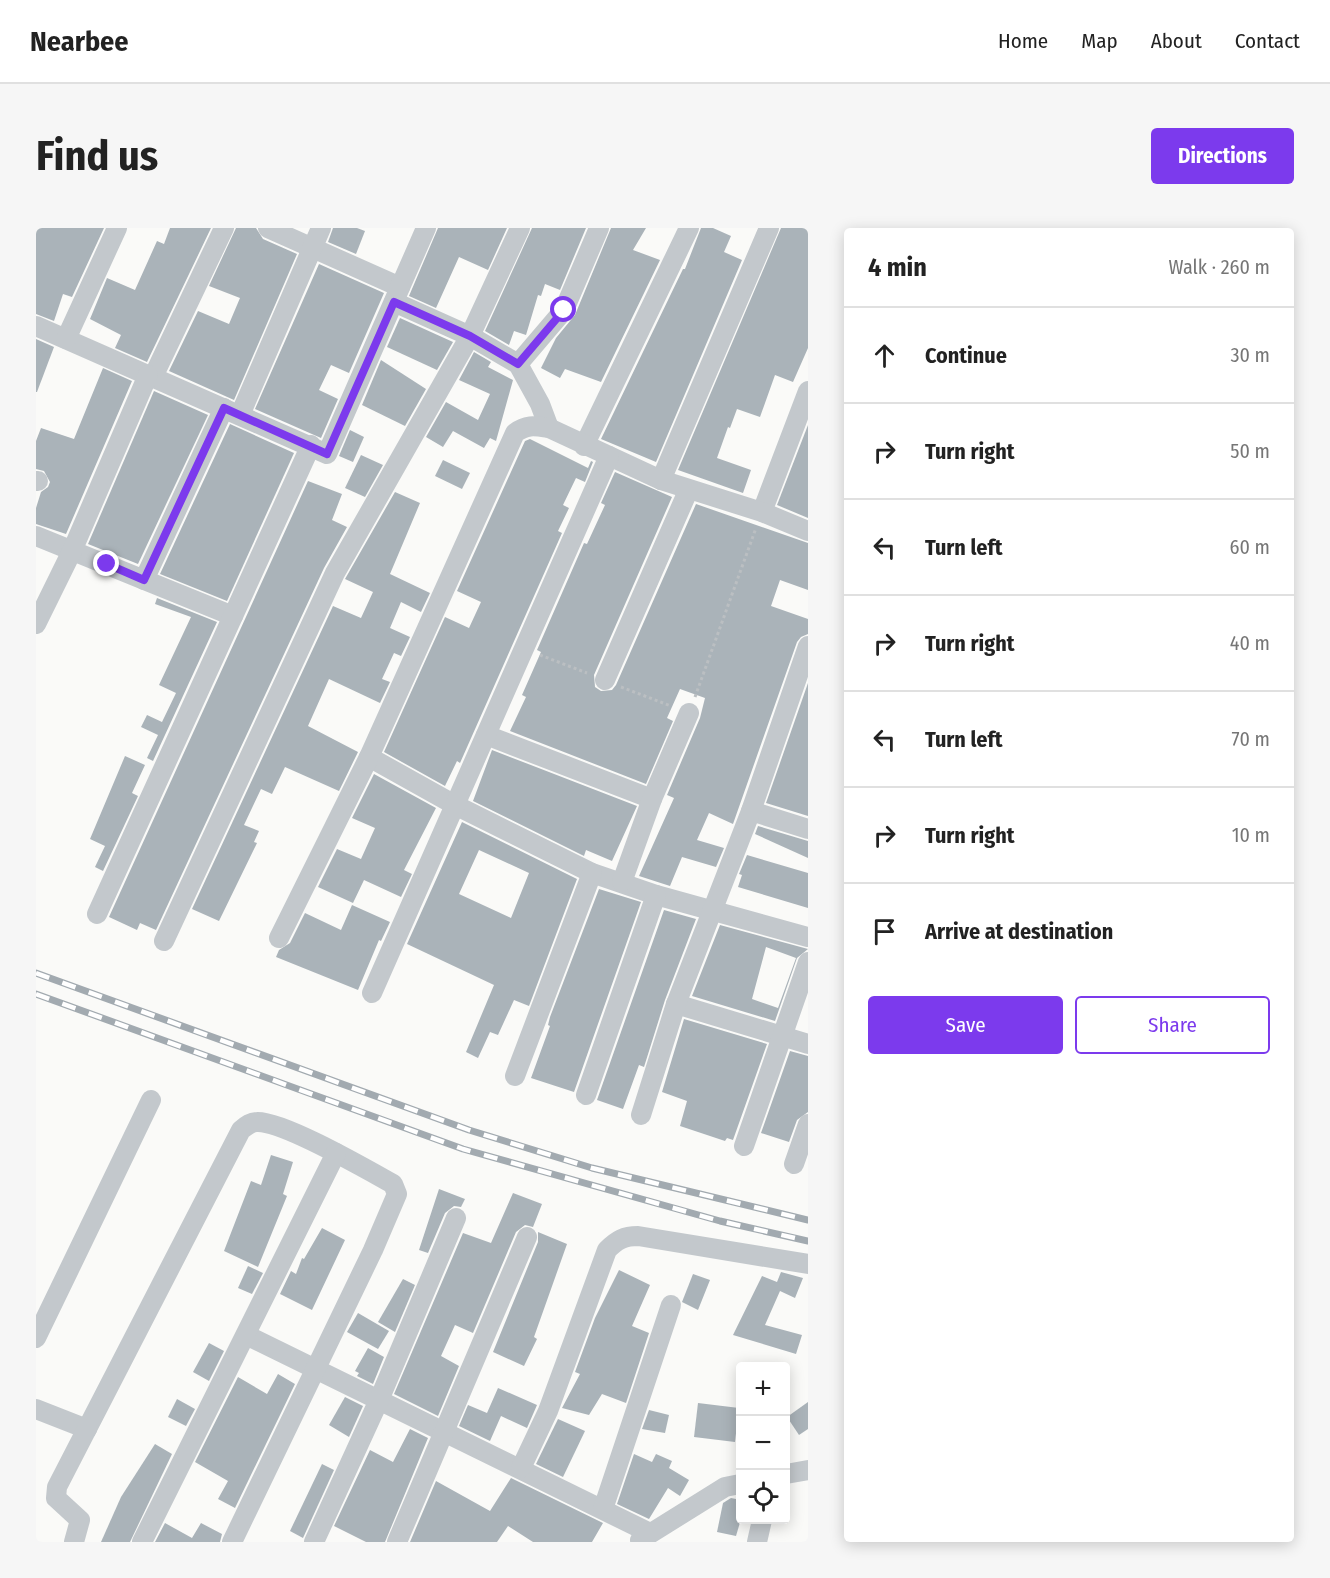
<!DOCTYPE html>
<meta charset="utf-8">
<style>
body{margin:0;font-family:"Fira Sans Condensed",sans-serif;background:#f6f6f6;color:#222}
.controls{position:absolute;right:18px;bottom:18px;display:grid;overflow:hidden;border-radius:6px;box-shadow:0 3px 15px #0003}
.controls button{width:54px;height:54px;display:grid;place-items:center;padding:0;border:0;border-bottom:2px solid #e0e0e0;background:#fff;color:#222;font:30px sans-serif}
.stop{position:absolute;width:18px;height:18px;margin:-14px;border:4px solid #7c3aed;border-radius:50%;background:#fff}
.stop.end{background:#7c3aed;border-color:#fff;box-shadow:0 2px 6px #0008}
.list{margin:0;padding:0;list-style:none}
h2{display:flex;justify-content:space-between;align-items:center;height:78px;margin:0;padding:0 24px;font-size:26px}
h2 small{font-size:20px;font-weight:400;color:#767676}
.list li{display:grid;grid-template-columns:39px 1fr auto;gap:18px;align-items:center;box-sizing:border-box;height:96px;padding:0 24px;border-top:2px solid #e0e0e0}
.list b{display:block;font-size:22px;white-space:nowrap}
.list em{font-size:20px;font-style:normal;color:#767676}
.actions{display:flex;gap:12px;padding:18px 24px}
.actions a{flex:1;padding:14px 0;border:2px solid #7c3aed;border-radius:6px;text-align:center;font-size:21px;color:#7c3aed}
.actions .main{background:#7c3aed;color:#fff}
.icon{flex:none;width:33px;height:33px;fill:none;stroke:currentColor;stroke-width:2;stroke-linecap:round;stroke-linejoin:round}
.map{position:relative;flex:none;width:772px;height:1314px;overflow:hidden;border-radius:6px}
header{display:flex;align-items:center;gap:36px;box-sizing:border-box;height:84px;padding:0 30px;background:#fff;border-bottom:2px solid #e0e0e0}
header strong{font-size:28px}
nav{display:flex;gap:33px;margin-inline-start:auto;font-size:21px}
.intro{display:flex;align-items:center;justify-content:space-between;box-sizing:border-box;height:144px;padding:0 36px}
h1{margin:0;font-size:42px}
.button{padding:15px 27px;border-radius:6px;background:#7c3aed;color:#fff;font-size:21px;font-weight:700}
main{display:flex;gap:36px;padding:0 36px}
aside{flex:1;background:#fff;border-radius:6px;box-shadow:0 3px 15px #0003}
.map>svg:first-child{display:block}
.building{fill:#aab3b9;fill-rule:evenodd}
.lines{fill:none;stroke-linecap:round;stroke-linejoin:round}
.path{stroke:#bbbfc2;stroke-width:3;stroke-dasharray:3 3;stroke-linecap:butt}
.street{stroke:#c3c8cc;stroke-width:20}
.rail-casing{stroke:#a2aab0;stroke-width:7}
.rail{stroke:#fff;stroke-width:4.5;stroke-dasharray:14;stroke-linecap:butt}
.route{stroke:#7c3aed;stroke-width:8}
</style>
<header>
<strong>Nearbee</strong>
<nav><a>Home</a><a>Map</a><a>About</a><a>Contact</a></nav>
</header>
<div class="intro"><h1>Find us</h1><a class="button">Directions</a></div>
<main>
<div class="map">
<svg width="772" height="1314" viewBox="0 0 772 1314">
<rect width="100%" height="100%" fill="#fafaf8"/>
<!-- building -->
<g class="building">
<path d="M0,0h68l-32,69 -9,-3 -9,27 -18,-7z"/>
<path d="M134,0h41l-64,134 -32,-14 6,-13 -31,-16 17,-41 28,12 22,-49 7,3z"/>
<path d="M200,0h20l7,11 34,15 -63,146 -65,-29 29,-60 31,13 11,-26 -31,-12z"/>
<path d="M297,0h24l8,3 -9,23 -28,-12z"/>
<path d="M402,0h69l-19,42 -29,-13 -23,51 -27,-12z"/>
<path d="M496,0h54l-26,62 -15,-6 -4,12 -3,-1 -12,40 -12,-4 -5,14 -24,-14z"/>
<path d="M575,0h35l-13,22 27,10 -59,122 -36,-13 -5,9 -19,-10 15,-30 19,-23z"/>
<path d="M665,0h12l18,8 -7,16 18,8 -86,202 -55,-23 82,-170h2z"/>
<path d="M745,0h27v120l-15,34 -18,-7 -15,42 -23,-8 -7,19 -2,-1 -11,31 34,12 -8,23 -65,-23z"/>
<path d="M283,36l65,29 -35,80 -18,-8 -12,25 19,9 -17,39 -66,-29z"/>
<path d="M364,90l53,24 -16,28 -50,-23z"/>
<path d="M0,111l18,8 -17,45h-1z"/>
<path d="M438,124l17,10 -3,5 25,13 -17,61 -6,-3 -6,10 -31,-17 -10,16 -17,-10 20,-35 32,18 12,-26 -31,-14z"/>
<path d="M345,132l45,29 -21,37 -43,-21z"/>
<path d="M67,140l29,13 -66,153 -30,-10v-16l5,-16 7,-5 2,-5 -6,-11 -8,-2v-28l5,-13 33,11z"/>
<path d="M118,163l54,24 -70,149 -50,-20z"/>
<path d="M194,196l64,29 -67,148 -67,-27z"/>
<path d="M772,197v93l-31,-13z"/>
<path d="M314,202l14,7 -11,25 -14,-6z"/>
<path d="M494,211l58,29 3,-7 2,1 -8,20 -9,-4 -13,27 6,3 -11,23 4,2 -102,230 -3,-2 -12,25 -61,-34 61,-135 24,11 12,-26 -24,-11 68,-150z"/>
<path d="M325,227l22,10 -18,32 -20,-9z"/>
<path d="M407,232l27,13 -8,16 -27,-13z"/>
<path d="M579,244l57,25 -78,178 1,12 6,4 11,-1 4,-5 80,-181 112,39v47l-28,-10 -9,26 37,13v15l-7,3 -4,5 -64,182 -24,-11 -12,27 27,8 -8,19 -34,-10 -12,29 -31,-10 35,-78 -7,-3 33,-77 5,-20 -25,-9 -13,29 6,3 -27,63 -136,-53 16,-34 -4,-2 19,-43 -4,-2 47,-107 3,1 18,-39 -4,-2z"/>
<path d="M272,253l34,13 -10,26 15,7 -23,41 -168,362 -16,-7 -3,7 -28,-13z"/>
<path d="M359,264l25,11 -30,71 40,19 -9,19 -20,-10 -11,26 20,9 -9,19 -7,-3 -12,26 8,3 -10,21 -51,-24 -21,47 50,26 -19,39 -54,-24 -13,27 -11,-5 -17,36 15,6 -5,11 3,1 -38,78 -27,-12 141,-303 28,12 12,-26 -28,-13z"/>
<path d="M121,370l60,24 -64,139 -6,-3 11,-23 -17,-8 6,-12 15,7 14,-29 -17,-8 32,-68 -36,-13z"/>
<path d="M772,455v133l-42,-13z"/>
<path d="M456,522l145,56 -25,55 -26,-11 -2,6 -111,-55z"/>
<path d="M89,528l20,9 -13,28 6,3 -35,75 -8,-4 10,-21 -15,-7z"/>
<path d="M338,546l62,34 -32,62 8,4 -11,23 -37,-17 -11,23 -35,-16 19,-38 24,10 14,-31 -23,-10z"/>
<path d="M426,594l115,57 -48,127 -15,-6 -16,35 -8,-3 -12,26 -12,-6 28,-67 -87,-41zM443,622l50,23 -18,45 -52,-24z"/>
<path d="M722,598l50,15v17l-53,-24z"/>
<path d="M711,627l61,18v35l-70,-21 4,-12 -3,-1z"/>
<path d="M563,661l42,13 -67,190 -43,-14 19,-52 -2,-1 2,-8z"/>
<path d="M316,677l38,17 -9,19 -2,-1 -21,50 -82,-33 3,-7 11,-7 15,-30 36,17z"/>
<path d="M628,682l32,9 -31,81 -21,67 -5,-2 -16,44 -26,-9z"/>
<path d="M684,697l88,24 -11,9 -22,63 -83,-25zM730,719l30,11 -18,50 -26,-9z"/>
<path d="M648,791l83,25 -34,96 -6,-2 -2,3 -45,-15 7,-25 -25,-9z"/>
<path d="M754,823l18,5v56l-11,8 -8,22 -28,-9z"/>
<path d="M235,927l22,7 -10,32 4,2 -29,71 -34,-16 27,-70 10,4z"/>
<path d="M403,961l26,10 -4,8 -7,-1 -9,7 -17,40 -9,-3z"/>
<path d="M477,965l29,11 -9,23 -8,-2 -9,7 -43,101 -18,-8 -14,31 18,10 -21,50 -44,-22 69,-161 28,10z"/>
<path d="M286,1000l23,12 -33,70 -32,-16 11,-23 5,3 6,-16 2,1z"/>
<path d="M502,1004l29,12 -33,93 3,2 -13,27 -31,-14 45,-110z"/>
<path d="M212,1038l15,7 -11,21 -14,-6z"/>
<path d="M583,1042l31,15 -18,41 17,7 -23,70 -24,-9 -13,21 -27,-7 18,-34 -5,-2 20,-54z"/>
<path d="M745,1044l22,6 -8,20 -15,-7 -15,34 37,10 -6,19 -63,-19 29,-59 15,6z"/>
<path d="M657,1046l17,6 -12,30 -16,-8z"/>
<path d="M367,1051l12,6 -20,47 -17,-10z"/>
<path d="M322,1085l31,18 -11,18 -31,-17z"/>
<path d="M173,1115l15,8 -15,30 -16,-9z"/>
<path d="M332,1120l16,9 -11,27 -16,-8 2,-3 -4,-2z"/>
<path d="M242,1146l17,10 -60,124 -17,-9 10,-18 -33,-19 43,-85 29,17z"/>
<path d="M462,1160l39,17 -10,23 -26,-12 -11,25 -31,-15 9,-21 19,8z"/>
<path d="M309,1169l18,9 -14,31 -20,-12z"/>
<path d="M141,1171l18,10 -9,17 -18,-9z"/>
<path d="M772,1174v27l-9,6 -12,-18z"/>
<path d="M662,1175l41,5 -4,34 -41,-5z"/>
<path d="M613,1182l20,5 -4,18 -23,-4z"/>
<path d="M522,1191l27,12 -22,46 -27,-13z"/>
<path d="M374,1201l18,9 -43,104h-19l-32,-16 36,-76 23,12z"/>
<path d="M119,1216l17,10 -42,88h-29l20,-45z"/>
<path d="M598,1226l18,8 4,-8 16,7 -3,7 20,12 -9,16 -12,-8 -19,31 -32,-15z"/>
<path d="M286,1236l12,6 -31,68 -13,-7z"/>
<path d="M475,1250l92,45 -11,19h-59l-25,-16 -11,16h-87l26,-61 54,30z"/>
<path d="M695,1270l10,2v19l-5,17 -19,-4 6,-29z"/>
<path d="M129,1295l27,15 9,-15 21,11 -2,8h-65z"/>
</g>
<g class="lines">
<!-- path -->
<g class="path">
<path d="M504,427l47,18"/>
<path d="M585,459l50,19"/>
<path d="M659,469l61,-169"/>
</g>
<!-- street -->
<g class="street">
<path d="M232,0l132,59"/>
<path d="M358,74l76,34 48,28 46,-54 35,-82"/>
<path d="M0,98l291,128 99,-226"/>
<path d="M30,111l51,-111"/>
<path d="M482,136l22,40 9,24"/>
<path d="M117,149l71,-149"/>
<path d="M204,187l81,-187"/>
<path d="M548,218l105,-218"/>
<path d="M625,252l108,-252"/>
<path d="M0,253h2"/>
<path d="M726,284l46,-121"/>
<path d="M0,308l197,80"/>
<path d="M108,352l80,-172"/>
<path d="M0,396l36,-73 76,-176"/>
<path d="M569,452l83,-189"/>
<path d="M450,507l166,64"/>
<path d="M333,529l86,48 137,68 64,22 152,42"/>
<path d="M715,583l57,18"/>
<path d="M586,654l30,-83 37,-86"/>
<path d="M61,686l214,-469"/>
<path d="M243,710l90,-181 146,-324c12,-9 20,-7 34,-5l112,52 101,32 46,19"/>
<path d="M128,713l171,-368 135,-237 50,-108"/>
<path d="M336,765l237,-537"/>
<path d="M640,776l132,40"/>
<path d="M479,848l77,-203"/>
<path d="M550,867l70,-200"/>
<path d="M605,887l35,-111 75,-193 57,-165"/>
<path d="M708,918l64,-184"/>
<path d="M758,936l14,-40"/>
<path d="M210,1107l404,198"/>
<path d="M0,1110l115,-238"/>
<path d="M0,1181l51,20"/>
<path d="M485,1240l27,-57 59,-161c10,-10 17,-14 31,-14l170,28"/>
<path d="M750,1246l22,-4"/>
<path d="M567,1281l68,-204"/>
<path d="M604,1312l85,-53 15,-3"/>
<path d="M38,1314l6,-22 -24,-22 1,-11 184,-357c5,-4 9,-8 16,-8 26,-1 109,47 136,62l4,10 -24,56 -141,292"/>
<path d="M106,1314l194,-389"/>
<path d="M278,1314l65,-142 77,-182"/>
<path d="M361,1314l130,-305"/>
<path d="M721,1314l5,-22"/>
</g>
<!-- rail casing -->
<g class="rail-casing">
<g id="rail">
<path d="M0,745l433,157 123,38 216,52"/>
<path d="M0,766l427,155 257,72 88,20"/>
</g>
</g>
<!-- rail -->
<use href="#rail" class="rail"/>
</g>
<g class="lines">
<!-- route -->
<path class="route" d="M71,336l37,16 80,-172 103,46 67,-152 76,34 48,28 46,-54"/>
</g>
</svg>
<div class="controls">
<button>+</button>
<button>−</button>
<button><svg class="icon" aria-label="locate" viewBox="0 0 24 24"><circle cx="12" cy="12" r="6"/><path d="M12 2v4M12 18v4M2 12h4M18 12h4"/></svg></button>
</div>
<div class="stop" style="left:528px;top:82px"></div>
<div class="stop end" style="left:71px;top:336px"></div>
</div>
<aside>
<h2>4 min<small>Walk · 260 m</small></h2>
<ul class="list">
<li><svg class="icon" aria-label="ahead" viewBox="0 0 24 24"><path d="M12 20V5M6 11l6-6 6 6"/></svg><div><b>Continue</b></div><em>30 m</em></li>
<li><svg class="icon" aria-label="right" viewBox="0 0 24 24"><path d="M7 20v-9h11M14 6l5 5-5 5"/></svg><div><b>Turn right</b></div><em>50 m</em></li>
<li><svg class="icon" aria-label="left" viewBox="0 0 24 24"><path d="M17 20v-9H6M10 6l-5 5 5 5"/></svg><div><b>Turn left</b></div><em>60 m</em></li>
<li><svg class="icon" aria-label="right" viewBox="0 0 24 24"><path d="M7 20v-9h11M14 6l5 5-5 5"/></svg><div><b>Turn right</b></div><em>40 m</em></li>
<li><svg class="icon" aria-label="left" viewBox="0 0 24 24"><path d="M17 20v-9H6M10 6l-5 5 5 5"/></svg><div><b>Turn left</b></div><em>70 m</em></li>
<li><svg class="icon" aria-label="right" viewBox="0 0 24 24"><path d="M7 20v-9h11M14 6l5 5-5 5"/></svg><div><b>Turn right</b></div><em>10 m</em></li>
<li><svg class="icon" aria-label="arrive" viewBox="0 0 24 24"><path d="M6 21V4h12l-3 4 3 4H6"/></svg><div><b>Arrive at destination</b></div></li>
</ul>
<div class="actions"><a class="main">Save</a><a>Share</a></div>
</aside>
</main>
